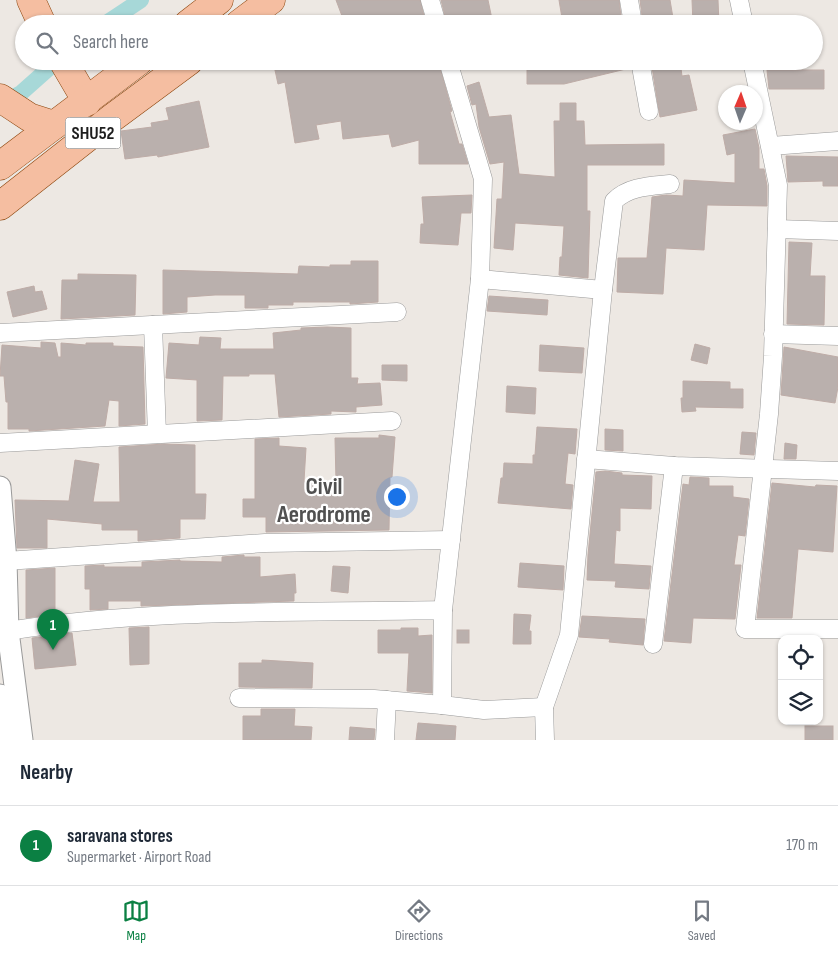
<!DOCTYPE html>
<meta charset="utf-8">
<style>
body{margin:0;font-family:"Sofia Sans Condensed",sans-serif;background:#f2f2f3;color:#1f2937}
.controls{position:absolute;right:15px;bottom:15px;display:grid;overflow:hidden;border-radius:10px;box-shadow:0 1px 4px #0004}
.controls button{width:45px;height:45px;display:grid;place-items:center;padding:0;border:0;border-bottom:1px solid #e0e1e3;background:#fff;color:#1f2937;font:25px sans-serif}
.compass{position:absolute;left:718px;top:85px;width:45px;height:45px;border-radius:50%;background:#fff;box-shadow:0 1px 4px #0004;rotate:2deg}
.you{position:absolute;left:396px;top:496px;width:18px;height:18px;margin:-12px;border:4px solid #fff;border-radius:50%;background:#1a73e8;box-shadow:0 0 0 8px #1a73e833}
.badge{display:grid;place-items:center;width:32px;height:32px;border-radius:50%;background:#0b8043;color:#fff;font-size:16px;font-weight:700}
.pin{position:absolute;translate:-50% -41px;filter:drop-shadow(0 1px 2px #0008)}
.pin::after{content:'';position:absolute;top:26px;width:18px;height:15px;background:inherit;clip-path:polygon(0 0,100% 0,50% 100%)}
.list{margin:0;padding:0;list-style:none}
h2{display:flex;justify-content:space-between;align-items:center;height:65px;margin:0;padding:0 20px;font-size:21px}
h2 small{font-size:16px;font-weight:400;color:#747a83}
.list li{display:grid;grid-template-columns:32px 1fr auto;gap:15px;align-items:center;box-sizing:border-box;height:80px;padding:0 20px;border-top:1px solid #e0e1e3}
.list b{display:block;font-size:19px;white-space:nowrap}
.list p{margin:0;font-size:16px;white-space:nowrap;color:#747a83}
.list em{font-size:16px;font-style:normal;color:#747a83}
.icon{flex:none;width:28px;height:28px;fill:none;stroke:currentColor;stroke-width:2;stroke-linecap:round;stroke-linejoin:round}
.map{position:relative;flex:none;width:838px;height:740px;overflow:hidden}
.search{position:absolute;background:#fff;box-shadow:0 1px 4px #0004;left:15px;right:15px;top:15px;height:55px;display:flex;align-items:center;gap:12px;box-sizing:border-box;padding:0 18px;border-radius:28px;color:#747a83;font-size:19px}
.sheet{height:145px;background:#fff}
nav{display:flex;justify-content:space-around;align-items:center;box-sizing:border-box;height:70px;border-top:1px solid #e0e1e3;background:#fff;font-size:14px;color:#747a83}
nav a{display:grid;justify-items:center;gap:2px}
nav .on{color:#0b8043}
.map>svg:first-child{display:block}
.lines{fill:none;stroke-linecap:round;stroke-linejoin:round}
.canal{stroke:#a7d8d8;stroke-width:16}
.building{fill:#bab0ad;stroke:#beaca7}
.minor-casing{stroke:#9a9a9a;stroke-width:19}
.tertiary-casing{stroke:#9a9a9a;stroke-width:23}
.primary-casing{stroke:#8b440b;stroke-width:29}
.minor{stroke:#fff;stroke-width:18}
.tertiary{stroke:#fff;stroke-width:21}
.primary{stroke:#f5bea1;stroke-width:28}
.labels{text-anchor:middle;stroke-width:4.5;stroke-linejoin:round;paint-order:stroke}
.shield{fill:#fff;stroke:#616161;stroke-width:1}
.shield-label{font-size:18px;font-weight:bold;fill:#1d1d1d}
.district-label{font-size:24px;font-weight:bold;fill:#505050;stroke:#fff}
</style>
<div class="map">
<svg width="838" height="740" viewBox="0 0 838 740">
<rect width="100%" height="100%" fill="#ede8e3"/>
<g class="lines">
<!-- canal -->
<g class="canal">
<path d="M105,24l36,-24"/>
<path d="M0,104l21,-11 36,-32"/>
</g>
</g>
<!-- building -->
<g class="building">
<path d="M336,0h84l6,24h-81z"/>
<path d="M441,0h47l5,24h-46z"/>
<path d="M559,0h60l3,24h-59z"/>
<path d="M640,0h30l4,24h-31z"/>
<path d="M692,0h26l1,24h-26z"/>
<path d="M273,61h165l14,50 -2,1 9,32h3l6,20h-49v-24l-27,7 -3,-13 -46,5 -2,-18 -25,4 3,14 -24,4 -10,-61 -7,2z"/>
<path d="M527,61h103v7l-66,16h-37z"/>
<path d="M651,61h29l2,15 7,-1 8,35 -37,7z"/>
<path d="M767,70h57v19h-55z"/>
<path d="M479,82l10,35 22,-2 8,59 36,3 -1,-56h6v-18h16v18h8l1,24 79,-1v21h-77v46h3l-2,67 -29,-3 1,-18h2l2,-31 -49,-3 -2,27 -19,-2 3,-49h5l2,-37 -14,2 -11,-37 -3,-23 -4,1 -5,-19z"/>
<path d="M199,101l10,46 -51,10 -1,-2 -32,4 -4,-28 31,-4 -1,-4 18,-3 -3,-12z"/>
<path d="M755,129l4,19v21h5l3,17v20l-60,-1 -3,45 -38,-2 -3,46 -46,-2 1,-34h29l5,-61 14,-2 17,1 1,-16 51,3v-30l-8,2 -4,-20z"/>
<path d="M786,156l52,1v29h-15v-5l-35,1z"/>
<path d="M472,195l-1,18h-10l-3,32 -38,-2 1,-19h3l-2,-27z"/>
<path d="M789,242l23,1 -2,33h15l-1,49 -37,-1z"/>
<path d="M351,261h27v41l-28,2v-2h-57v3h-25v3h-23v-13h-30l-28,2v15l-24,2v-44l135,4 1,-8 31,1v-2h21z"/>
<path d="M78,274l58,1 -1,40 -74,4 1,-39h16z"/>
<path d="M34,286l1,6 7,-1 5,18 -34,8 -6,-25z"/>
<path d="M489,296l59,4 -1,15 -60,-4z"/>
<path d="M327,327l24,1v50h7l-1,6 23,-1 2,22 -26,2v5l-25,-1v3l-52,3 -4,-43h-26v2h-26l-1,44 -25,1v-41l-31,-2 3,-35 30,2 1,-8 21,1 -1,11h54l-1,-16 28,-3v-2z"/>
<path d="M41,342l14,1 3,14h3v-14l25,2v-2h27v3l30,1 2,77 -26,2v-25l-10,-1 -4,26 -76,5v-2h-21v-27h-2l-2,-26h-4l2,-31 39,3z"/>
<path d="M695,344l15,4 -3,16 -16,-4z"/>
<path d="M540,345l44,3 -2,25 -43,-2z"/>
<path d="M784,347l54,10v30l-3,16 -54,-8z"/>
<path d="M382,365h25v16l-25,-1z"/>
<path d="M683,381l47,1v7h13v19l-48,-1 1,4 -14,1 -1,-14h2z"/>
<path d="M507,386l29,2 -1,26 -29,-2z"/>
<path d="M537,427l40,2 -2,25 -7,-1 -3,31 8,1 -2,24 -73,-6 3,-25h2l1,-15 29,1v-9h2z"/>
<path d="M605,429l18,1v21l-18,-1z"/>
<path d="M742,432l14,1 -2,22 -14,-1z"/>
<path d="M379,435l16,2 -3,40h-2l-1,53 -123,2v-15h-23v-18h12v-60l24,-1v8l27,2 -2,33 32,1 -1,-44h44z"/>
<path d="M785,443l12,2 -1,14h-12z"/>
<path d="M164,444l31,1v49h11l-1,25h-25v19l-42,3v-11h-36v-6l-55,-5v29h-30l-2,-48 54,1 6,-41 24,4 -6,38h27l-1,-55z"/>
<path d="M605,471l17,2v2l30,1 -1,33 -31,-1v23l-4,-1 -2,34 37,2 -2,23 -34,-2 1,-6 -29,-1 1,-25 8,-83z"/>
<path d="M690,477l19,1v8h24v11l16,2 -4,37 -7,-1 -4,30h7l-6,54 -42,-1 -2,25 -27,-2 19,-157 6,1z"/>
<path d="M772,483l43,4 1,-2 21,1 -4,66 -35,-3 -6,69h-35z"/>
<path d="M244,555v2h16v20l35,-3 1,19h-2v8l-153,5v-5h-33v8l-18,1v-21h-5v-23l19,-1v2h38v-5l38,-2v1l42,1v-5z"/>
<path d="M520,563l44,3 -1,24 -45,-3z"/>
<path d="M333,566l17,1 -2,26 -17,-2z"/>
<path d="M55,568v46l-29,4v-48z"/>
<path d="M514,614l17,1 -2,16h2v13h-18z"/>
<path d="M582,616l63,3 -2,26 -34,-3 1,-3 -31,-2z"/>
<path d="M149,627v37l-19,1 -1,-37z"/>
<path d="M401,628h17v8l14,-1v58l-25,-2 2,-38h-31v-23h23z"/>
<rect x="457" y="630" width="12" height="13"/>
<path d="M72,633l4,32 -41,4 -3,-31z"/>
<path d="M262,660l51,3 -1,25 -73,-1v-24h23z"/>
<path d="M261,709h34l-1,17 18,1 -1,13h-68v-24h18z"/>
<path d="M418,723l38,3 -1,14h-39z"/>
<rect x="805" y="726" width="28" height="14"/>
<path d="M350,727l25,2 -1,11h-25z"/>
</g>
<g class="lines">
<!-- minor casing -->
<g class="minor-casing">
<g id="minor">
<path d="M430,0l7,24"/>
<path d="M629,0l4,24"/>
<path d="M739,0l5,24"/>
<path d="M448,61l35,118 -3,100 123,11"/>
<path d="M640,61l9,50"/>
<path d="M752,61l26,124 -5,171 -4,58 -24,215h93"/>
<path d="M771,146l67,-5"/>
<path d="M777,229l61,2"/>
<path d="M153,325l4,109"/>
<path d="M0,333l397,-21"/>
<path d="M773,334l65,2"/>
<path d="M0,443l392,-22"/>
<path d="M586,459l88,7 164,5"/>
<path d="M6,561l259,-18 186,-3"/>
<path d="M443,610l37,-331"/>
<path d="M8,631c143,-23 290,-18 435,-21l-1,95 42,5 60,-3 1,33"/>
<path d="M653,644l21,-178"/>
<path d="M239,698l135,1 68,6"/>
<path d="M544,707l25,-72 34,-345 11,-89c15,-15 37,-15 56,-17"/>
<path d="M385,740l2,-40"/>
</g>
</g>
<!-- tertiary casing -->
<g class="tertiary-casing">
<g id="tertiary">
<path d="M0,487l6,74 2,70 14,109"/>
<path d="M0,695l5,45"/>
</g>
</g>
<!-- primary casing -->
<g class="primary-casing">
<g id="primary">
<path d="M31,0l11,24"/>
<path d="M188,24l31,-24"/>
<path d="M239,24l32,-24"/>
<path d="M63,61l24,41"/>
<path d="M0,98l29,19 25,8"/>
<path d="M0,166l139,-105"/>
<path d="M0,206l112,-88 77,-57"/>
</g>
</g>
<!-- minor -->
<use href="#minor" class="minor"/>
<!-- tertiary -->
<use href="#tertiary" class="tertiary"/>
<!-- primary -->
<use href="#primary" class="primary"/>
</g>
<g class="labels">
<!-- shield labels -->
<rect class="shield" x="65.5" y="117.5" width="55" height="31" rx="4"/>
<g class="shield-label">
<text x="93" y="139">SHU52</text>
</g>
<!-- district labels -->
<g class="district-label">
<text x="324" y="494">Civil<tspan x="324" dy="28">Aerodrome</tspan></text>
</g>
</g>
</svg>
<div class="controls">
<button><svg class="icon" aria-label="locate" viewBox="0 0 24 24"><circle cx="12" cy="12" r="6"/><path d="M12 2v4M12 18v4M2 12h4M18 12h4"/></svg></button>
<button><svg class="icon" aria-label="layers" viewBox="0 0 24 24"><path d="M12 4l9 5-9 5-9-5zM3 14l9 5 9-5"/></svg></button>
</div>
<svg class="compass" viewBox="-18 -18 36 36"><path d="M0-13l5 13h-10z" fill="#e53935"/><path d="M0 13l5-13h-10z" fill="#747a83"/></svg>
<div class="you"></div>
<div class="pin badge" style="left:53px;top:650px">1</div>
<div class="search"><svg class="icon" aria-label="search" viewBox="0 0 24 24"><circle cx="10" cy="10" r="6"/><path d="M15 15l6 6"/></svg>Search here</div>
</div>
<section class="sheet">
<h2>Nearby<small></small></h2>
<ul class="list">
<li><span class="badge">1</span><div><b>saravana stores</b><p>Supermarket · Airport Road</p></div><em>170 m</em></li>
</ul>
</section>
<nav>
<a class="on"><svg class="icon" aria-label="map" viewBox="0 0 24 24"><path d="M3 6l6-2 6 2 6-2v14l-6 2-6-2-6 2zM9 4v14M15 6v14"/></svg>Map</a>
<a><svg class="icon" aria-label="directions" viewBox="0 0 24 24"><path d="M12 3l9 9-9 9-9-9zM9 14v-3h6M13 9l2 2-2 2"/></svg>Directions</a>
<a><svg class="icon" aria-label="saved" viewBox="0 0 24 24"><path d="M7 4h10v16l-5-4-5 4z"/></svg>Saved</a>
</nav>
